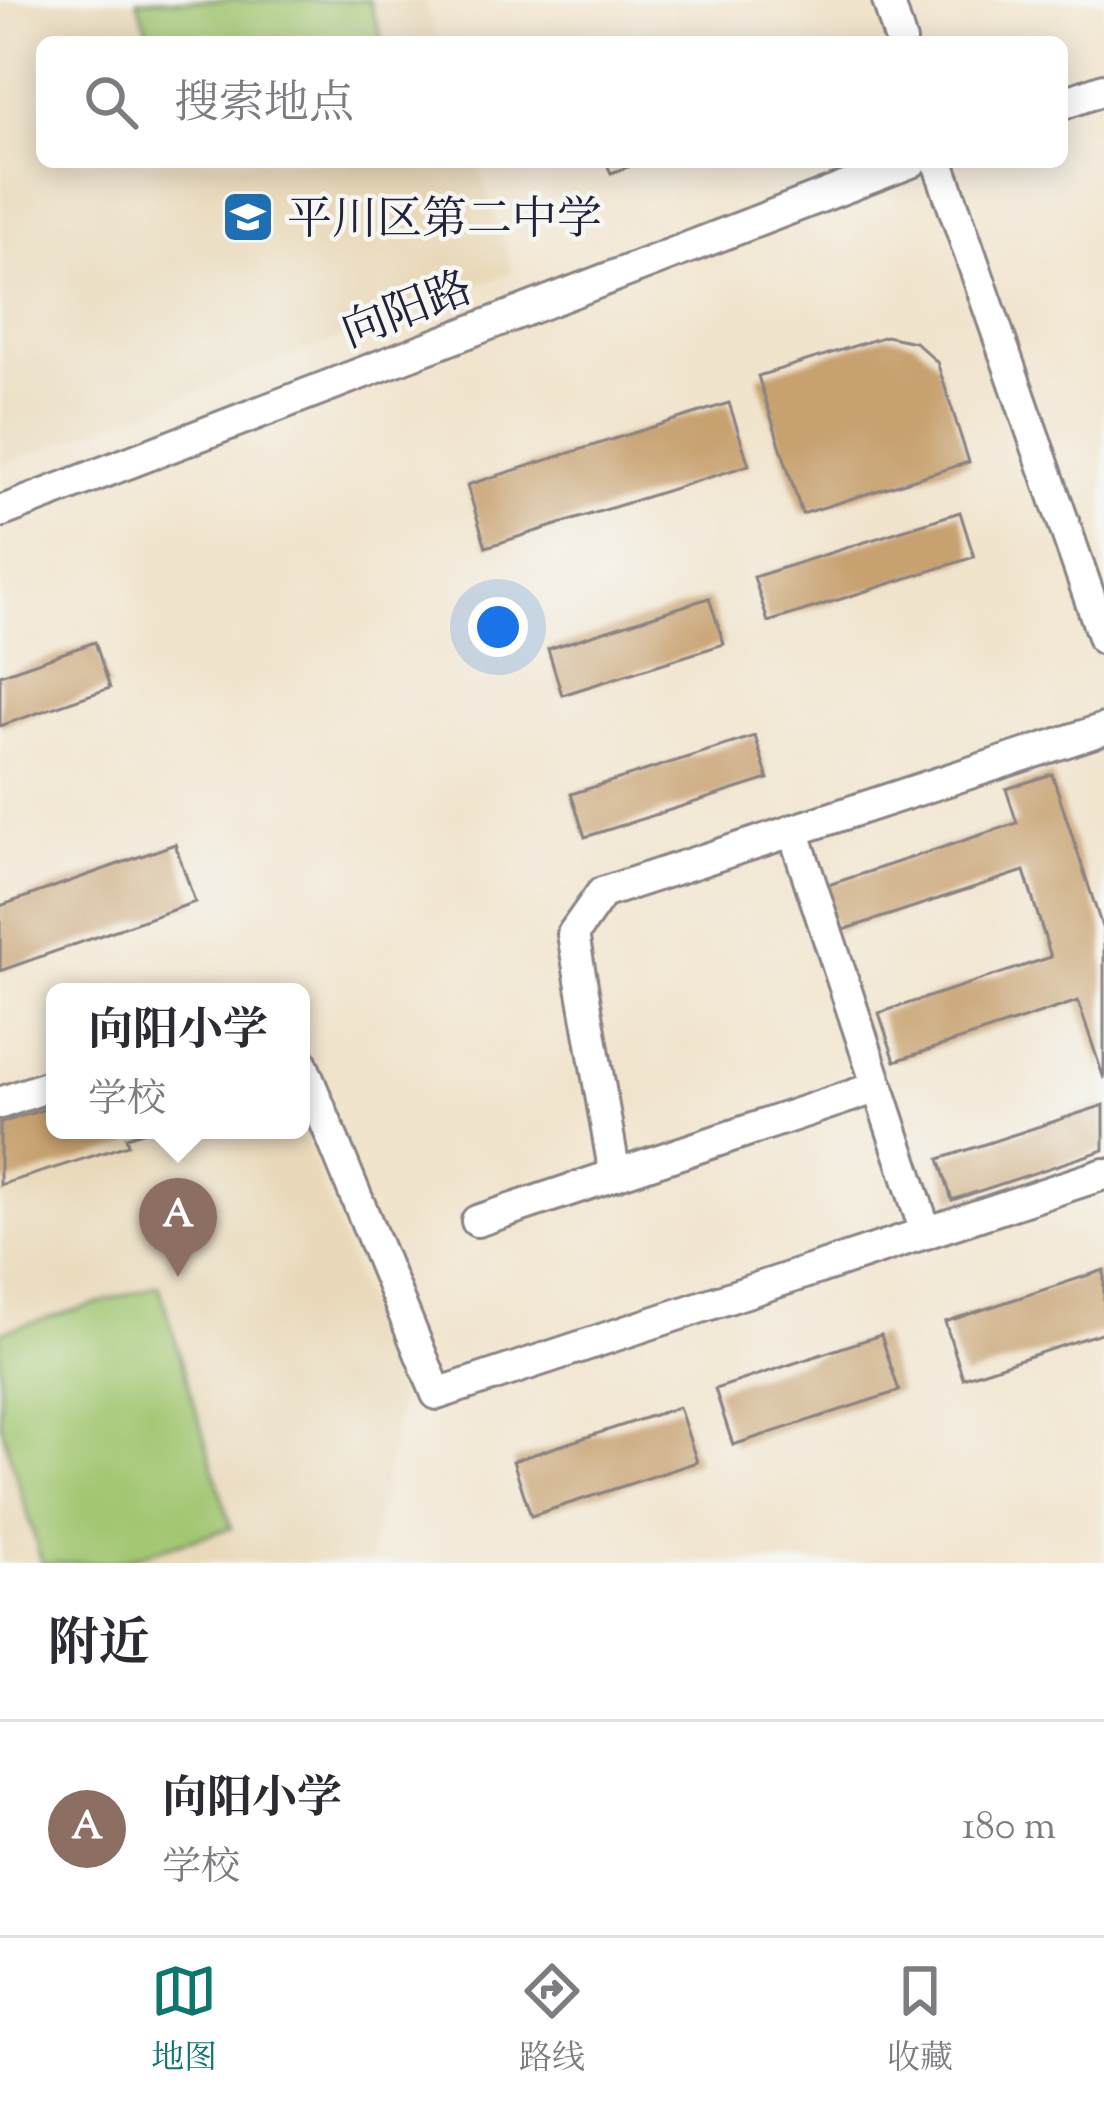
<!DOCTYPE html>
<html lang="zh">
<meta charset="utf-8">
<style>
body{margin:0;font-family:"Sorts Mill Goudy","Noto Serif SC",serif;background:#f2f2f3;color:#2b2b33}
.you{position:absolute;left:498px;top:627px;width:42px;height:42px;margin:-30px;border:9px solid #fff;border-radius:50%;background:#1a73e8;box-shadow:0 0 0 18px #1a73e833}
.badge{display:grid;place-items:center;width:78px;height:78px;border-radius:50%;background:#0f766e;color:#fff;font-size:39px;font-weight:700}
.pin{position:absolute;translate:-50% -99px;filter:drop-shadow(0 3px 6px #0008)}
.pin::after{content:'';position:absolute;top:63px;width:42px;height:36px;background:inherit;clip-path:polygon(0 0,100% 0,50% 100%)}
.popup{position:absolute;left:46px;top:983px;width:264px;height:156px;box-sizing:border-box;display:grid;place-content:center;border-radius:18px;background:#fff;filter:drop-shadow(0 3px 9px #0005);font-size:39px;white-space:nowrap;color:#7c7c81}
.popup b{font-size:45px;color:#2b2b33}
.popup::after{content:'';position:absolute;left:50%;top:100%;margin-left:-24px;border:24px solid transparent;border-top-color:#fff}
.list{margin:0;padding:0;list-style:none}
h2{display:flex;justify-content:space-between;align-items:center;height:156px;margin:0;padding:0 48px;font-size:51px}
h2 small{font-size:39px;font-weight:400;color:#7c7c81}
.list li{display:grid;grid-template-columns:78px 1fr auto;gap:36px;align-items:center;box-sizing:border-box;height:216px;padding:0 48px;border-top:3px solid #e1e1e2}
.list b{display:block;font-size:45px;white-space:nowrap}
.list p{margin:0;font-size:39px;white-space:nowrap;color:#7c7c81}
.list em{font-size:39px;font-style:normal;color:#7c7c81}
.icon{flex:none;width:66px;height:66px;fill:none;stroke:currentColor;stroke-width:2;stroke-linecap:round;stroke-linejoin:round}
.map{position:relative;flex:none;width:1104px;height:1563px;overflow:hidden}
.search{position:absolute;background:#fff;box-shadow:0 6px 30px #0003;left:36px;right:36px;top:36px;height:132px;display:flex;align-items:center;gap:30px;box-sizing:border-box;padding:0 42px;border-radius:18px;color:#7c7c81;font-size:45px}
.sheet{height:372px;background:#fff}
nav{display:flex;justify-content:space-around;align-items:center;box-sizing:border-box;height:168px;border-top:3px solid #e1e1e2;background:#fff;font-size:33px;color:#7c7c81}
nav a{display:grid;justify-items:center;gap:6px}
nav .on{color:#0f766e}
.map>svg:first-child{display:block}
.built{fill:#e9d9ba}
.green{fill:#a2c671;stroke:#627456;stroke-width:3}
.building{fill:#c7a170}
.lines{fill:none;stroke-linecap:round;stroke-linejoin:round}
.minor-casing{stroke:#8a8384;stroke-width:36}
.minor{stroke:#fff;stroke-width:30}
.labels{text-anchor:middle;stroke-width:9;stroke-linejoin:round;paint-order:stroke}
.poi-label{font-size:45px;fill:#22223b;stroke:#f6f6f2;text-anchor:start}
.street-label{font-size:45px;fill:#22223b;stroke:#f6f6f2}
</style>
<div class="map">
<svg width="1104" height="1563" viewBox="0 0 1104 1563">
<rect width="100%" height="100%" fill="#f6f6f2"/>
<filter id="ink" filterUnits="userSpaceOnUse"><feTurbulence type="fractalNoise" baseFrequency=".00833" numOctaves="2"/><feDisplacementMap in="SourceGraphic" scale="24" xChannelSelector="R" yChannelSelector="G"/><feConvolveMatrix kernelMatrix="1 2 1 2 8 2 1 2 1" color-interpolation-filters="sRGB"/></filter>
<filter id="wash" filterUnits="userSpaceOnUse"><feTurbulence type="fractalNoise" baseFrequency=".004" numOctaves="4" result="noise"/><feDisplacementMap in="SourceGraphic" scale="48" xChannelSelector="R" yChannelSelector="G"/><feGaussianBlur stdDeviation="2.7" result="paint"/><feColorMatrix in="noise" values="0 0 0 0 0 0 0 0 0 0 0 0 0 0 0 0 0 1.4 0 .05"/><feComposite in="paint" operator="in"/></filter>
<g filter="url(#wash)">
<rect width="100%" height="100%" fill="#f1e4cd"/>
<!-- built -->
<g class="built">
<path d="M0,0h424l14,42h-396v120h435l36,110 -513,194z"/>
<path d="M301,1125l99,277 -30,161h-370v-410l77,-23h224z"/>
</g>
<!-- green -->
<g class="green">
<path d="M137,0h232l14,42h-232z"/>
<path d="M159,1285l72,243 -117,35h-72l-42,-141v-90z"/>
</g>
<g id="blocks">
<!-- building -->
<g class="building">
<path d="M606,162h33v1l-28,10z"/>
<path d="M886,336l29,6 22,20 32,100 -167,52 -44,-138z"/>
<path d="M729,403l20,62 -263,82 -19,-62z"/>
<path d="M960,512l14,45 -206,65 -14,-45z"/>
<path d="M709,598l15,46 -162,51 -14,-46z"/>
<path d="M95,642l15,46 -110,38v-51z"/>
<path d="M755,736l13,43 -183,58 -14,-43z"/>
<path d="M1052,774l52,159v146l-26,-78 -183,60 -16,-48 172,-56 -27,-86 -187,61 -15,-45 195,-64 -11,-34z"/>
<path d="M175,844l20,58 -195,69v-65z"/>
<path d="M1104,1105v45l-152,50 -13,-41z"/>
<path d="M55,1106v24l91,1 -20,6 2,8 -128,40v-62z"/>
<path d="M1104,1270v62l-141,46 -18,-56z"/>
<path d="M881,1335l18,56 -166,54 -18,-56z"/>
<path d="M679,1407l18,55 -166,54 -18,-55z"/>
</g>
</g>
</g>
<g filter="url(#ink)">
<use href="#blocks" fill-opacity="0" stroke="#8a8384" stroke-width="3"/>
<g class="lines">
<!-- minor casing -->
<g class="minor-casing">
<g id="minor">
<path d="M888,0l13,42"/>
<path d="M1062,104l42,-15"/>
<path d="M938,162l166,477"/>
<path d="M0,512l911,-350"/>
<path d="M793,830l133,403"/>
<path d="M301,1062l136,332 667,-220"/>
<path d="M0,1103l55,-19"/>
<path d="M615,1175l-42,-241 29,-41 502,-164"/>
<path d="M477,1221l401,-134"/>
</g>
</g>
<!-- minor -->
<use href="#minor" class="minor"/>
</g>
</g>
<!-- icons -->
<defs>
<g id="school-square" transform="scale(2.7)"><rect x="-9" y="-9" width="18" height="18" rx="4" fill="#1f6fb2" stroke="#f6f6f2"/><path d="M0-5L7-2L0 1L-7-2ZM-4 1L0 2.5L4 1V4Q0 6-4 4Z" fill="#fff"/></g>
</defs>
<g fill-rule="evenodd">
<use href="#school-square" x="248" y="217"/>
</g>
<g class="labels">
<!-- poi labels -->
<g class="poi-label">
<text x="287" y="233">平川区第二中学</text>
</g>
<!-- street labels -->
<g class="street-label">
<text transform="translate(406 308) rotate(-21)" y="16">向阳路</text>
</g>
</g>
</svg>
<div class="you"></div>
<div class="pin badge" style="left:178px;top:1277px;background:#8d6e63">A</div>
<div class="popup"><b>向阳小学</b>学校</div>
<div class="search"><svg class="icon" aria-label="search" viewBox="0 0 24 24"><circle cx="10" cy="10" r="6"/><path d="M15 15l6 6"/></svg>搜索地点</div>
</div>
<section class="sheet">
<h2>附近<small></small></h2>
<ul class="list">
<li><span class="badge" style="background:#8d6e63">A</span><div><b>向阳小学</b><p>学校</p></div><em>180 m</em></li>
</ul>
</section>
<nav>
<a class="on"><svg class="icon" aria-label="map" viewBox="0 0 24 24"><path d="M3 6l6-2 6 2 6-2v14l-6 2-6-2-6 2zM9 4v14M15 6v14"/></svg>地图</a>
<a><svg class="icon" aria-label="directions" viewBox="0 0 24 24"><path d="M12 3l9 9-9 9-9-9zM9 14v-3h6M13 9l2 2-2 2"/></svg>路线</a>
<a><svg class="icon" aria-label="saved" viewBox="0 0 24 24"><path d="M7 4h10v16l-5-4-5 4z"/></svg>收藏</a>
</nav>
